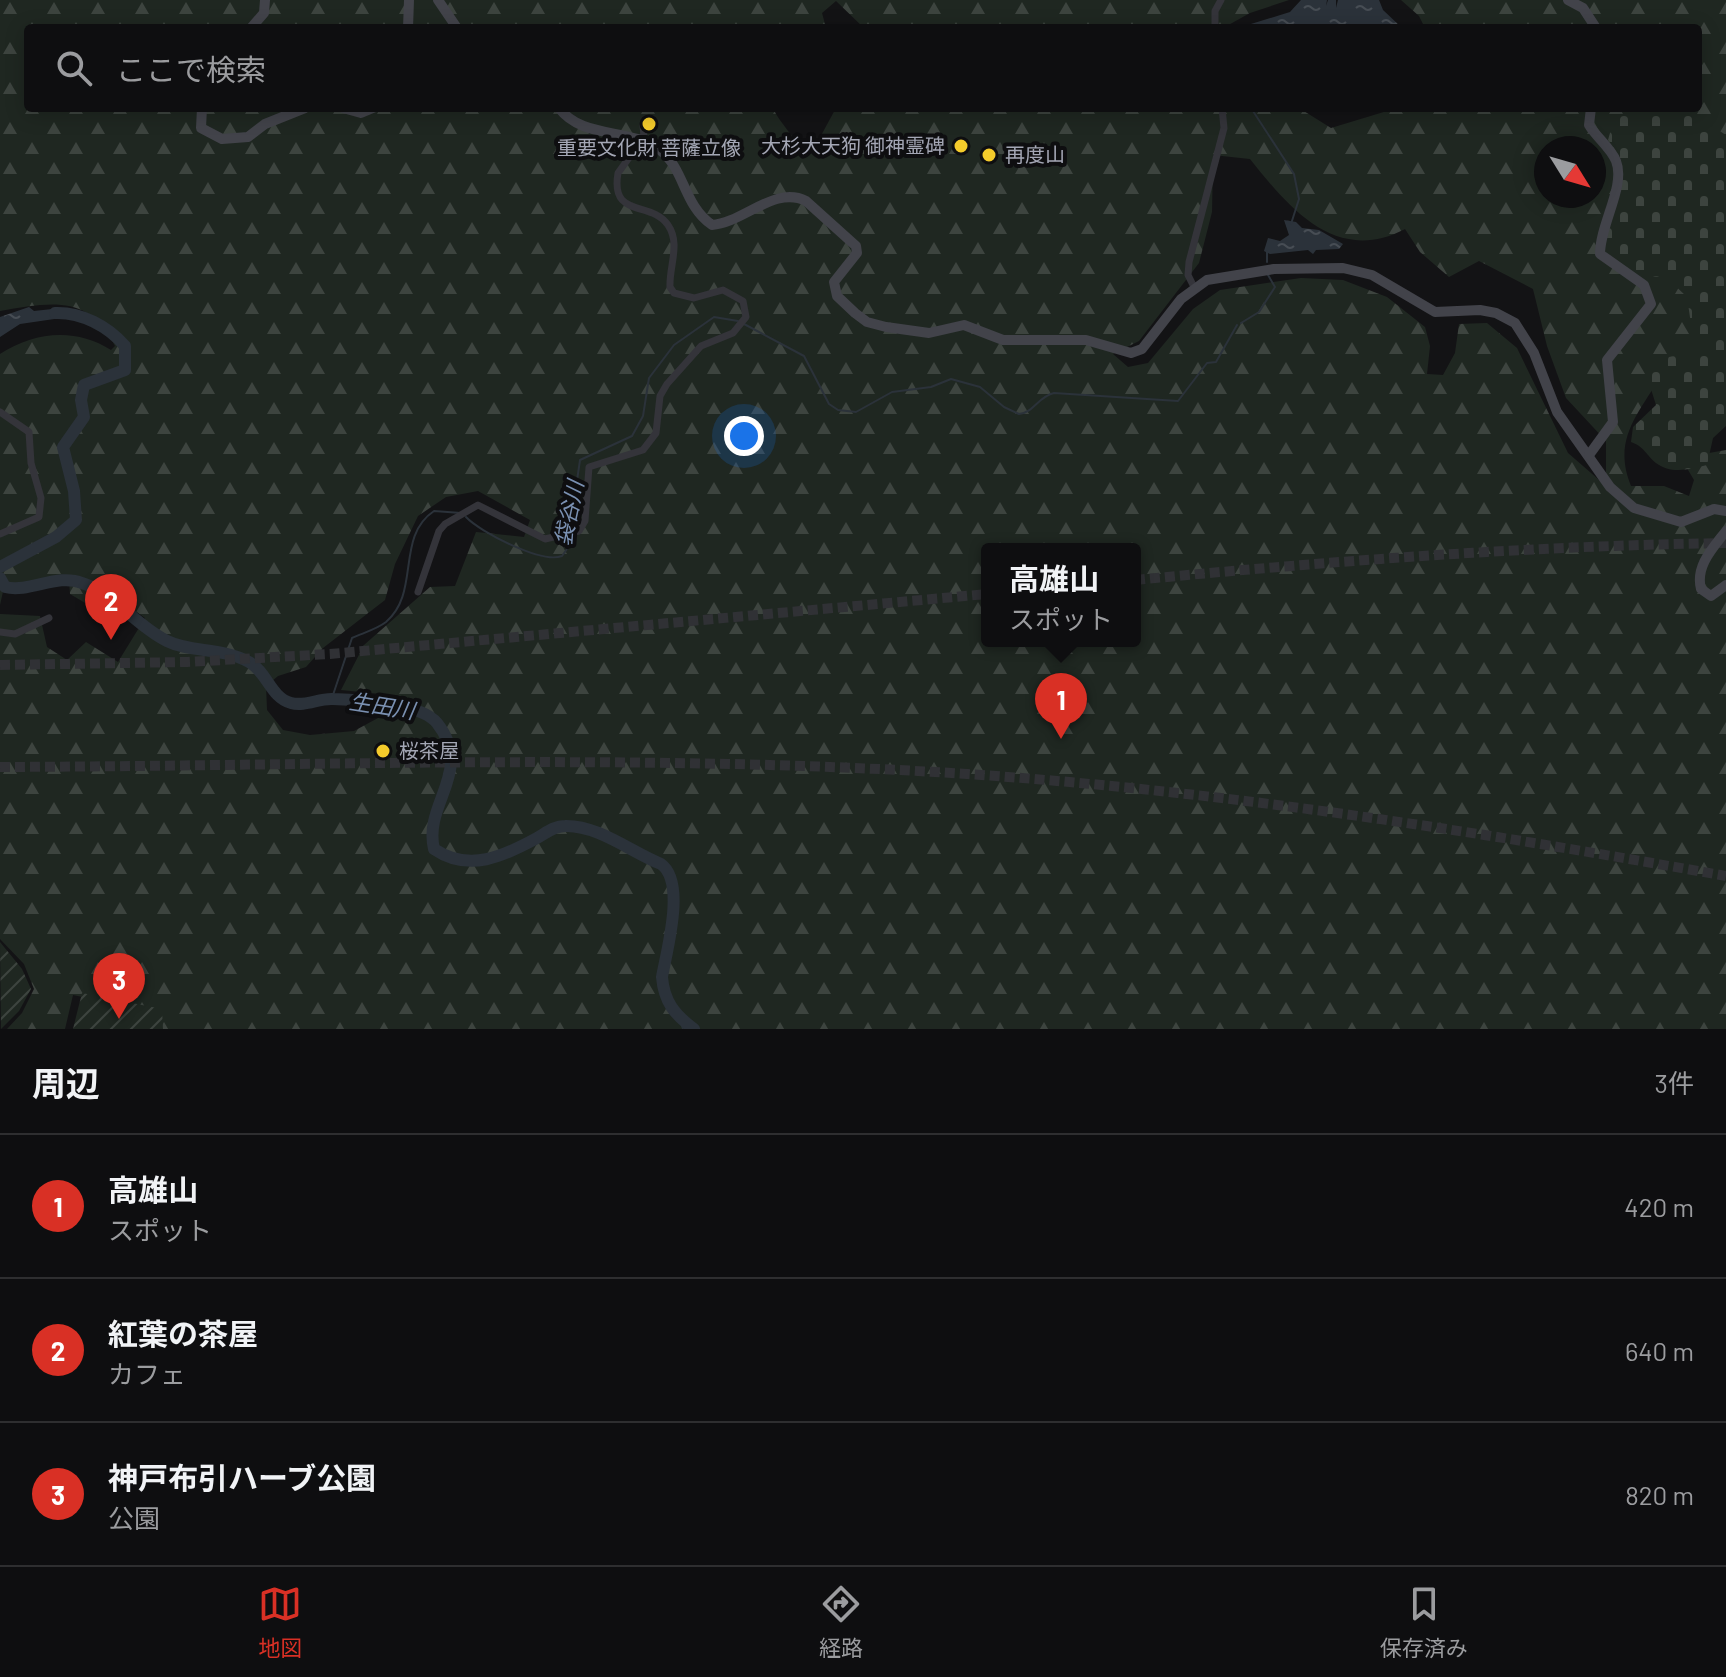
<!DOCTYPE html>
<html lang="ja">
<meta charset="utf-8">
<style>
body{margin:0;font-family:Barlow,"Noto Sans JP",sans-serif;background:#1c1c1e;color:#f1f3f6}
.compass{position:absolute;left:1534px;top:136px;width:72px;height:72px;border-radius:50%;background:#0e0e10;box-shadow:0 4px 20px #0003;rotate:127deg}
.you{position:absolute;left:744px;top:436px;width:28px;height:28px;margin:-20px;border:6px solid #fff;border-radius:50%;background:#1a73e8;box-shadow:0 0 0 12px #1a73e833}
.badge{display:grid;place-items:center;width:52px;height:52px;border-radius:50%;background:#d93025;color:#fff;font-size:26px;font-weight:700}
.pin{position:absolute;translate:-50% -66px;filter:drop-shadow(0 2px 4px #0008)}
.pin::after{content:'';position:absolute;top:42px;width:28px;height:24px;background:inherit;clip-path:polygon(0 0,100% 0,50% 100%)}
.popup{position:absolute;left:981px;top:543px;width:160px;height:104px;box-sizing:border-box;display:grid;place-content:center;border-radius:8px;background:#0e0e10;filter:drop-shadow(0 2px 6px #0005);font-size:26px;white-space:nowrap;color:#9b9c9f}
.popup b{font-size:30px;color:#f1f3f6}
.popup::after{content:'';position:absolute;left:50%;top:100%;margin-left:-16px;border:16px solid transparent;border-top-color:#0e0e10}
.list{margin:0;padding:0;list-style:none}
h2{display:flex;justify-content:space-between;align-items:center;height:104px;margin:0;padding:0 32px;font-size:34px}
h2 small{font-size:26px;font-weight:400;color:#9b9c9f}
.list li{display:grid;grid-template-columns:52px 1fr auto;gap:24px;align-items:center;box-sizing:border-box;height:144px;padding:0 32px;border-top:2px solid #2e2e30}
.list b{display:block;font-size:30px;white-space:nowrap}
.list p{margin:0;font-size:26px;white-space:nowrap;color:#9b9c9f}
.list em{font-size:26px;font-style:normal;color:#9b9c9f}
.icon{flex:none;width:44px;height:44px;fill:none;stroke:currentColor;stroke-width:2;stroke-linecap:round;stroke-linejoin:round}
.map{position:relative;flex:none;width:1726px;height:1029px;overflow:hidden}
.search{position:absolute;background:#0e0e10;box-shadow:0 4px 20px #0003;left:24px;right:24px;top:24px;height:88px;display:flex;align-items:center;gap:20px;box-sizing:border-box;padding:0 28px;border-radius:8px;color:#9b9c9f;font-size:30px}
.sheet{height:536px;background:#0e0e10}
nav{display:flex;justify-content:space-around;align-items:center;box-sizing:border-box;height:112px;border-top:2px solid #2e2e30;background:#0e0e10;font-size:22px;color:#9b9c9f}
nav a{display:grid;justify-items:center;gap:4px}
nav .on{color:#d93025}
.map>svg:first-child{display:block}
.forest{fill:url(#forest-firs);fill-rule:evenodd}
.cemetery{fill:url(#cemetery-stones)}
.garden{fill:url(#garden-furrows)}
.water{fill:url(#water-ripples)}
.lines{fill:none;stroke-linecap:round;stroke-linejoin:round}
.stream{stroke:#2b323a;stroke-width:2}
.river{stroke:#2b323a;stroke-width:12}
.secondary-tunnel{stroke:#303135;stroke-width:10;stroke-dasharray:10 5;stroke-linecap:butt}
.street{stroke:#34343a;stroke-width:7}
.secondary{stroke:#42434a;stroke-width:10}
.poi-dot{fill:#f4cb2b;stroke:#0e0e10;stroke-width:3}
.labels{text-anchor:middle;stroke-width:8;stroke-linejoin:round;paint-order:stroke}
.poi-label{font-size:20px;fill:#a4a7b5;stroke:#0e0e10;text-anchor:start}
.water-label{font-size:22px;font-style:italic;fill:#7a90b1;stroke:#0e0e10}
</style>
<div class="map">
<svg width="1726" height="1029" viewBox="0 0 1726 1029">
<defs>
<pattern id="forest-firs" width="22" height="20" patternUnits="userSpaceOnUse" patternTransform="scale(2)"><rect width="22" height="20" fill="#1f2721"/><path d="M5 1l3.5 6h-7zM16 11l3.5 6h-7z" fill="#3d443f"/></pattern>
<pattern id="cemetery-stones" width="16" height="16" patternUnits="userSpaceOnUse" patternTransform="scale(2)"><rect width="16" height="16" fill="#1f2721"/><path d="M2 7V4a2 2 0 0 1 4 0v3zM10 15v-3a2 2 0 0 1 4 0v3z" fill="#3d443f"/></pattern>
<pattern id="garden-furrows" width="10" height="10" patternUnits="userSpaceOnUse" patternTransform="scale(2)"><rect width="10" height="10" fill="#1f2721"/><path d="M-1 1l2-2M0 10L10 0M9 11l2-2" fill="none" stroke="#3d443f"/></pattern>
<pattern id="water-ripples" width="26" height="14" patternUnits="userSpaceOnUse" patternTransform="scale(2)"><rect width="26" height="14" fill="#2b323a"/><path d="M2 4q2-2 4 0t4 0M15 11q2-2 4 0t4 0" fill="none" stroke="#474d54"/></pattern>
</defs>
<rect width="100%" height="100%" fill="#131315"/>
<!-- forest -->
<path class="forest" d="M0,0h1289l-39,13 -27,15h-359l-28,-27 -14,12 4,15h-798v80h745c7,16 20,25 26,42l12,4 25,-46h463l32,20 66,-20h301v-80h-273l-6,-12 -18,-16h325v202l-27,170 -38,4c-23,38 -49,64 -30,110h33l25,10 5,-16 -13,-22 45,-8v579h-1584l-6,-21 -63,-13 -8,34h-58l15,-16 12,-24 -10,-25 -24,-25v-325l40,2 7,31 20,13 19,-18 32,20 27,-44 -37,-27 -16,16 -22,-13 -1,-14 -65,7 -4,18v-251c34,-22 75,-27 111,-4l4,-4c-26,-53 -66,-43 -115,-35zM1546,148h48v48h-48zM1213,155l37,4c40,50 86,106 155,70l15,23 29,25 30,-16 54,28 14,57 19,52 40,43v45l-38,-33 -51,-105 -30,-25 -28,1 -4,29 -12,22 -16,-1 3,-28 -5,-19 -38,-30 -44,-17 -42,-2 -81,12 -27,19 -45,54 -20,4 -15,-13 26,-13 60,-78 13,-51zM478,491l52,29 -6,17 -48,-5 -21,54 -25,1 -66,58 -23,45 60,6 15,15h-25l-37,20 -44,4 -27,-5 -16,-20 -1,-24 12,-10 28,-9 17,-19 62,-48 10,-36 23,-48 28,-19zM987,549h148v92h-148z"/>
<!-- cemetery -->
<path class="cemetery" d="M1628,108h55l43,27v291l-13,12 -6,27c-17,4 -35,10 -51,-2 -10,-8 -11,-16 -25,-21l2,-15 23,-22 -10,-32 2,-13 33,-5 15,3 -9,-61 -21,-20 -28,-1 -30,-22c-9,-42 34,-74 0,-114l4,-14z"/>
<!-- garden -->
<g class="garden">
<path d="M0,942l22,27 9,20 -12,22 -18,18z"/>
<path d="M82,993l80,16 1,20h-90z"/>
</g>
<!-- water -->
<g class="water">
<path d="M1301,0h26l-1,6 2,-6h8v8l2,-8h41l4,10 19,18h-164l52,-16z"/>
<path d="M1284,220l12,2 6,6 17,2 24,14 -4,5 -23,1 -3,4 -5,-4 -38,4 -6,-3 4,-13 12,3 9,-6z"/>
<path d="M29,307l5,4 28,-3 7,5 -8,5 -41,6 -20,13v-20z"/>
</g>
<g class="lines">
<!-- stream -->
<g class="stream">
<path d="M1251,108l43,66 5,25 -8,25"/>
<path d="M1267,262v-11"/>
<path d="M1241,323l18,-11 16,-25 -7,-12"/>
<path d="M744,324l60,32 25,48 9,6 18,2 36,-20 39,-5 20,-8 29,8 24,20 15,7c14,-1 20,-18 35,-21l124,8 29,-38 9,-1 21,-37"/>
<path d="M466,517c14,15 76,47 96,39l5,-7 13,-89 52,-24 11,-20 6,-38 25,-33 40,-28 24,4"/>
<path d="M332,698l20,-60c11,-5 25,-9 34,-16 35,-30 9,-85 48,-111l27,2"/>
<path d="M680,1019l3,10"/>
</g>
<!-- river -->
<g class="river">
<path d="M0,567l56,-30 20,-17 -2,-29 -11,-44 21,-30 -3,-17 3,-15 41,-15v-24c-17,-20 -44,-34 -70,-33"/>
<path d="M0,578l5,9c25,6 52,-14 77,-4 33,11 54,43 85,58 24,12 54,6 82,21 18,10 22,36 42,41 14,4 28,-5 42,-4 26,1 88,4 104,24 38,48 -14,80 -3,126 35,24 70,7 103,-11 9,-5 17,-12 28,-12 33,-1 66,26 96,38 25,18 6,85 1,113 2,25 13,38 32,52"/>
</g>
<!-- secondary-tunnel -->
<g class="secondary-tunnel">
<path d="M1135,580c197,-19 393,-34 591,-37"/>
<path d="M0,665l187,-3 143,-8 657,-60"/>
<path d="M0,767c322,-1 646,-14 967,7 255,17 507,57 759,102"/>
</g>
<!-- street -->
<g class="street">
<path d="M1215,28v-17l6,-11"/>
<path d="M1194,287l-6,-12 1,-13 35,-134 -2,-20"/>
<path d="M0,412l29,20 2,31 10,35 -2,19 -39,17"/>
<path d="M418,592l21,-61 6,-7 33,-19 67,34 34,-8 6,-10 4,-54 54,-17 13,-17 4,-37 7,-12 34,-38 32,-13 13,-16 -3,-16 -20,-11 -29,8 -20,-5 -4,-6c-1,-21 11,-43 -2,-62 -17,-25 -58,-6 -50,-52l13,-18 14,-5 -2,-25"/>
<path d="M0,632l15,2 34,-16"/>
</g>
<!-- secondary -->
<g class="secondary">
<path d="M438,0l19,28"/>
<path d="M1568,0l15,8 13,20"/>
<path d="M251,28l13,-15 1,-13"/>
<path d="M408,28l1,-28"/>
<path d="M202,108l-1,20 21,11 26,-2 17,-13 40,-16"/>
<path d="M343,108l18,5 12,-5"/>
<path d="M559,108c24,32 71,19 101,42 25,19 23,55 52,75 31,-2 63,-40 94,-24l50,45 1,7 -23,29 3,14 18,17 12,9 19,5 43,6 35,-8 39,15h83l45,13 11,-4 39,-50 26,-19 67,-11 69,-1 29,7 63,37 45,-2 16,3 19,10 19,30 23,59 53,75 24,21 47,14 33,-13 12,2"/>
<path d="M1589,455l24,-33 -6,-62 44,-56 -7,-19 -44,-31c0,-30 26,-68 16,-93 -5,-13 -20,-24 -27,-36l2,-17"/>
<path d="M1726,531c-13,17 -31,35 -25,58l10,7 15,-11"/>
</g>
</g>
<!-- markers -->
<g class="poi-dot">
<circle cx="649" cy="124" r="8"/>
<circle cx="961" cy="146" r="8"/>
<circle cx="989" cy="155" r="8"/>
<circle cx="383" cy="751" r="8"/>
</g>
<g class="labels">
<!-- poi labels -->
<g class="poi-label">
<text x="945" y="153" text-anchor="end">大杉大天狗 御神霊碑</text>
<text x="649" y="155" text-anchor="middle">重要文化財 菩薩立像</text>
<text x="1005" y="162">再度山</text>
<text x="399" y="758">桜茶屋</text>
</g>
<!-- water labels -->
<g class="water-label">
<text transform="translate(569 513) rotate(-78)" y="8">袋谷川</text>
<text transform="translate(382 706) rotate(9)" y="8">生田川</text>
</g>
</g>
</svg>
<svg class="compass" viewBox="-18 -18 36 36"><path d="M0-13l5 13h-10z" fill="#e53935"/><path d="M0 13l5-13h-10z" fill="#9b9c9f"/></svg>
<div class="you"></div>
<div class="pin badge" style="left:1061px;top:739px">1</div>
<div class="popup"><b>高雄山</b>スポット</div>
<div class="pin badge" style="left:111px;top:640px">2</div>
<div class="pin badge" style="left:119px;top:1019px">3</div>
<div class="search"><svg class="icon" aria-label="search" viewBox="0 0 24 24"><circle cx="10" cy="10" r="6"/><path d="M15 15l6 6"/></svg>ここで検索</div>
</div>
<section class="sheet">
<h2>周辺<small>3件</small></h2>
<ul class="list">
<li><span class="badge">1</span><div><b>高雄山</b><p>スポット</p></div><em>420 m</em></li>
<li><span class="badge">2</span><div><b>紅葉の茶屋</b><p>カフェ</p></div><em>640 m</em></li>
<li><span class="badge">3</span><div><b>神戸布引ハーブ公園</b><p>公園</p></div><em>820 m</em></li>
</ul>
</section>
<nav>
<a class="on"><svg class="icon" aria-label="map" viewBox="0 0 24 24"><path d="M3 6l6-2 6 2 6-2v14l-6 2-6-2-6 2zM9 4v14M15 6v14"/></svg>地図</a>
<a><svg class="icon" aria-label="directions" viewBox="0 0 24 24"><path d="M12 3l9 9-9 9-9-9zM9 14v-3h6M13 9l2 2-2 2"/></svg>経路</a>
<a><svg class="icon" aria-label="saved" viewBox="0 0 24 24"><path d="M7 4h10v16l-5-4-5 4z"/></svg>保存済み</a>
</nav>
